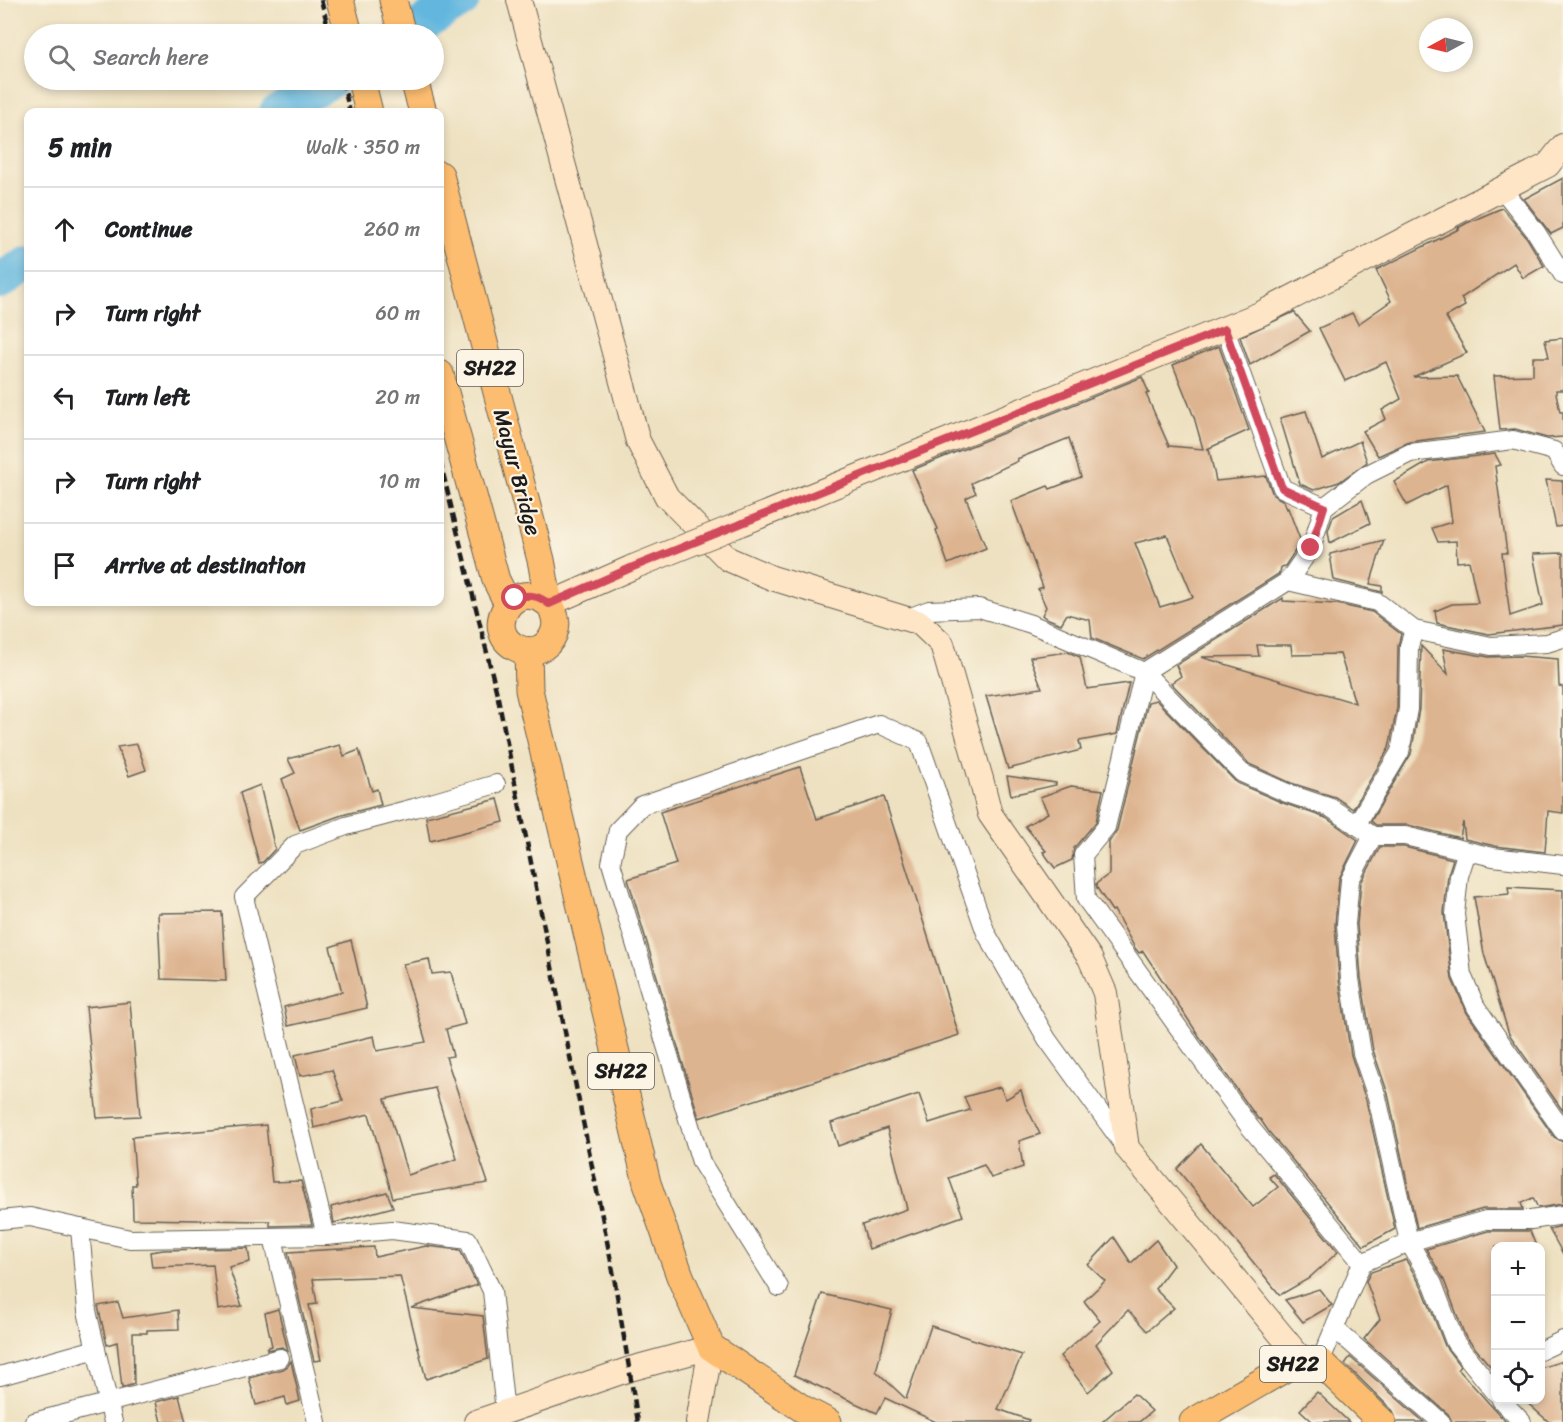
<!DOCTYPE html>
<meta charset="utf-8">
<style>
body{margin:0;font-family:Sriracha,sans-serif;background:#f2f2f2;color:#202124}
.controls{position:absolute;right:18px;bottom:18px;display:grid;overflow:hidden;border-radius:12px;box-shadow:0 3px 9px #0003}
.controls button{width:54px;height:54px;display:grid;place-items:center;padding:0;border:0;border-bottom:2px solid #e0e0e0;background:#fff;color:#202124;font:30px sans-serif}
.compass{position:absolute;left:1419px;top:18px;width:54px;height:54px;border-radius:50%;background:#fff;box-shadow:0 3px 9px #0003;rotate:263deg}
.stop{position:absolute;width:18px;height:18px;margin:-14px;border:4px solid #d1495b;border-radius:50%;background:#fff}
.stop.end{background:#d1495b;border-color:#fff;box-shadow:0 2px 6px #0008}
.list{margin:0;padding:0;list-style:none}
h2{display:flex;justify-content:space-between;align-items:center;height:78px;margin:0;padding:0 24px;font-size:26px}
h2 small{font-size:20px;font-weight:400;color:#757577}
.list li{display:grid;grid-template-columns:39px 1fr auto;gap:18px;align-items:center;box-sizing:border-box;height:84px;padding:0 24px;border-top:2px solid #e0e0e0}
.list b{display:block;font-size:22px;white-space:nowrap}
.list em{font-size:20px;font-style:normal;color:#757577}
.icon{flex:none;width:33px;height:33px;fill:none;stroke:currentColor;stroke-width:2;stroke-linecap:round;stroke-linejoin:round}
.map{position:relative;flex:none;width:1563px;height:1422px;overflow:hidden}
.search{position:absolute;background:#fff;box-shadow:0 3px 9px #0003;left:24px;top:24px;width:420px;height:66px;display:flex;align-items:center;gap:15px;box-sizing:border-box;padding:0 21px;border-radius:33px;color:#757577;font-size:22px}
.panel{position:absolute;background:#fff;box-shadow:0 3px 9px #0003;left:24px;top:108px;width:420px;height:498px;border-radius:12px}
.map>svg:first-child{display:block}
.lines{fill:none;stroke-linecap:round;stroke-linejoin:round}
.river{stroke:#63b7df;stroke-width:36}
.building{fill:#ddb490;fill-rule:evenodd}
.street-casing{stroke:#666156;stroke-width:20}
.secondary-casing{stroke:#666156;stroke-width:26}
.primary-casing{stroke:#666156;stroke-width:29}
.street{stroke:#fff;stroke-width:18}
.secondary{stroke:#fee5c5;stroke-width:24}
.primary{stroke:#fcbd6f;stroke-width:27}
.rail{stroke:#1c1c1c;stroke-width:4.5;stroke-dasharray:9 4.5;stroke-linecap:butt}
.secondary-bridge-casing{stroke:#666156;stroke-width:26;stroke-linecap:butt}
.secondary-bridge{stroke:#fee5c5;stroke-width:24}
.route{stroke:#d1495b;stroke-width:8}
.labels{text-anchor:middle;stroke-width:4.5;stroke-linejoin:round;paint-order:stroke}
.shield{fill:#fcf5e5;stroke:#5f5d58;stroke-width:1.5}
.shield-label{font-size:21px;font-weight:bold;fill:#1c1c1c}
.street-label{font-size:22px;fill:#1c1c1c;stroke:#fcf5e5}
</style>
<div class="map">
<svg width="1563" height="1422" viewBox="0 0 1563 1422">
<rect width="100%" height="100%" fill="#fcf5e5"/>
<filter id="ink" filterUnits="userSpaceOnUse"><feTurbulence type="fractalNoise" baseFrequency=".0167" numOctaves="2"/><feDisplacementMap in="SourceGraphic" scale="12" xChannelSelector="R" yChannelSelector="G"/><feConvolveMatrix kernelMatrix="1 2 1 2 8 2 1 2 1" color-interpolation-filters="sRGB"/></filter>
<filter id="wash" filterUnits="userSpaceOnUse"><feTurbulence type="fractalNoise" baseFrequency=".008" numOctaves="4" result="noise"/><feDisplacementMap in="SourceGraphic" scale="24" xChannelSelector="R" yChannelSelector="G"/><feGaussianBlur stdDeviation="1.35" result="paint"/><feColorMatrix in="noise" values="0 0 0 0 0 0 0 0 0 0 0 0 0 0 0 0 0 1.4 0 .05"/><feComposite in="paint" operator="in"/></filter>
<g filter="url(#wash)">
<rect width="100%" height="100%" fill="#eee1c1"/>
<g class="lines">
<!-- river -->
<g class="river">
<path d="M406,34l56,-34"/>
<path d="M277,112l54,-32"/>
<path d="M0,281l28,-18"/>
</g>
</g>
<g id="blocks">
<!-- building -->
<g class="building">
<path d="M1563,178v50l-12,6 -27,-35z"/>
<path d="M1502,208l25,30 17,28 -21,12 -9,-15 -53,35 4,8 -19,11 21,36 -54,24 44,-1 28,56 -76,10 -31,14 -15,-25 23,-12 -4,-9 19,-11 -15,-37 -41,19 -26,-53 33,-15 6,11 33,-23 -15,-31 83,-41 -1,-1 9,-5z"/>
<path d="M1294,312l16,19 -60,34 -10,-28z"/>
<path d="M1563,338v52h-7v3l4,19h3v25l-16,1 -32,-9 -15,1 -6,-54 39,-1v-18h16l-4,-17z"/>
<path d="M1219,346l30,84 -42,19h2l7,32 50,-5 7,19 11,6 3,8 1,-1 13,34 -16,24 -4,1 -1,6 -137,86 -51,-21 -2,-18 -23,-6 -6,10 -15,-6 -4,-3 4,-8 -8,-18 5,-2 -32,-86 37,-15 2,3 31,-12 -12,-39 -52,21 1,2 -47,22 5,10 -10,5 20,50 -38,16 -12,-34 2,-1 -26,-59 230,-93 7,16 -3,1 23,52 34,3 -9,-32 -21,-52zM1167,535l26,62 -33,10 -25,-64z"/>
<path d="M1306,411l16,48 38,-18 7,21 -28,20 -25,8 -14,-6 -20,-66z"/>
<path d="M1495,454l6,11 -6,1 12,87h-5l8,63 33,-11 -10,-51 30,-1v72l-74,9 -52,-11 -2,-12 17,-7 26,-1 -9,-42 -12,1 -1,-21 -18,1 -6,-14 20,-6 -5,-37 -40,20 -13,-23 34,-20z"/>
<path d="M1546,480l17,1v45l-7,1z"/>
<path d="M1362,500l8,23 -40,20 -2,-12 5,-14z"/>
<path d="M1384,540l-14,44 12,2v6l-48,-12 -4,-26z"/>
<path d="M1283,598v3l54,3 35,8 29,22 -3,12 -1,62 -8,40 -36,61 -18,-12 -44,-14 -42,-19 -78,-81 10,-7 -5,-11zM1257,645h34l1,10 48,-1 15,49 -154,-46 58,-1z"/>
<path d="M1421,646l27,28 -5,-25 46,8 31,-1 38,3 1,27 4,1v126l-15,-2 -3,41 -50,-6 -30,-7 -2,-17 -3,16 -52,-13h-32l-5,-4 40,-67 8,-45z"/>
<path d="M1068,652l12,5 7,32 42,-6 -12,51 -38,7 2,9 -73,19 -22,-73 56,-8 -12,-31z"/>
<path d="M1156,700l81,83 46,20 43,15 32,22 -19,39 -4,46 4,55 12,75 15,45 29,129 -31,17 -95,-114 -9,-13h-2l-55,-77 -60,-91 -4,2 -4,-5 -21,-38 -2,1 -15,-23 -1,-4 13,-10v-32l8,-12 31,-128z"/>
<path d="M137,744l9,26 -17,6 -12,-29z"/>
<path d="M340,745l4,11 15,-6 13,41 5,-2 4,16 -39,10 -42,15 -18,-51 13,-6 -7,-14z"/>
<path d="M800,767l17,52 67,-22 75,238 -260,83 -71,-239 48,-15 -16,-52z"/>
<path d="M1007,776l49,7v2l-45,10z"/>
<path d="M260,785l15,64 -12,13 -4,1 -19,-70z"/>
<path d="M1071,786l32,4 -7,32 -22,26 -2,12 -17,8 -12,-16 3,-1 -21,-25 23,-13 -8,-16z"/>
<path d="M498,799l6,23 -74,19 -4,-24z"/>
<path d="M1380,847h24l49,12 -5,16 -4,38 8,66 15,34 87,124 9,5v62l-25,4 -5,-10 -12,5 2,6h-40l-66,19 -29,-134 -15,-44 -12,-72 -4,-54 4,-41z"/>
<path d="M1508,887l55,3v221l-54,-77 -25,-80 -10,-57 35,-3z"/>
<path d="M222,912l4,69 -65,-2 -3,-66z"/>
<path d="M351,940l16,68 -79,18 -4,-19 58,-15 -12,-45z"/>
<path d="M429,959l3,15 19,-2 14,52 -19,5 7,27 -7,1 42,126 -95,15 -24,-84 -55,14 -3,-19 32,-8 -11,-31 -32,6 -5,-21 79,-19 3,15 49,-9 -23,-78zM435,1088l22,71 -49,16 -23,-76z"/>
<path d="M130,1002l10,114 -43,2 -11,-111z"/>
<path d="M1000,1087l6,12 15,-9 4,14 15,30 -21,7 4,26 -32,11 -7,-13 -35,13 14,38 -94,33 -7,-24 45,-16 -20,-81 -49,18 -7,-23 88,-29 10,29 41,-13 -6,-13z"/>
<path d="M266,1125l6,57 29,-1 11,44 -42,1v-5l-137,-2 -1,-34h4l-4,-48z"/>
<path d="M1201,1144l52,63 25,-20 -9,-10 5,-3 64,78 -30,27 -28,16 -103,-126z"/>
<path d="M387,1192l6,15 -59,16 -3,-16z"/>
<path d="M1563,1226v28l-14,-25z"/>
<path d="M1488,1231h42l6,15h-40v127l-31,-37 -21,-56 -18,-31z"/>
<path d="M1114,1237l17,26 25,-23 17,25 -18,24 19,19 -27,23 -19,-21 -32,34 17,26 -25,22 -28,-36 40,-35 -16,-20 21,-20 -17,-16z"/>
<path d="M426,1246l34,4 17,35 -66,23 72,8 5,43 -62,20 -26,-103 -87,3 4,25 -8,1 12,55 -7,1 -26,-109 86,-5 1,10z"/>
<path d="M248,1248l2,14 -21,5 13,39 -24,4 -5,-45 -61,2 -2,-15 14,-2z"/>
<path d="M1406,1260l17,29 22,57 15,20 -2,3 48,53h-54l-4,-8 -84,-75 16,-20 -14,-38 5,-9z"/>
<path d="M1319,1289l13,16 -29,17 -18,-22z"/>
<path d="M822,1294l70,16 -16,61 30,28 25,-73 91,29 -24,54 31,11 -1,2h-92l-51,-24 -8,15 -83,-38z"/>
<path d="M118,1302l5,16 55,-8 1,19 -32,1v3h-14l1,51 -12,4 -5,-46 -10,3 -9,-39z"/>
<path d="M278,1309l10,42 -6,-4 -15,3v-2l5,-2 -7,-33z"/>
<path d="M1350,1357l74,65h-27l-4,-11 -48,-47z"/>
<path d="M291,1361l9,40 -13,4 -2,-8 -29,8 -7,-27 34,-9 5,-3z"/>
<path d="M1563,1361v61h-14l-25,-22h16v-32z"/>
<path d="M1317,1392l32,30h-36l-13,-12z"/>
<path d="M1134,1394l18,17 -13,11h-37z"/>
<path d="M179,1396l7,26h-25l-5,-20z"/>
</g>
</g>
</g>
<g filter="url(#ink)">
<use href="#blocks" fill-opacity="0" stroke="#666156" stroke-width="1.5"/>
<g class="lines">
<!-- street casing -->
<g class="street-casing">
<g id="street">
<path d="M1502,189l34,43 27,43"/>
<path d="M1225,329l57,159 42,19"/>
<path d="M1288,581l89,21 37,28 77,16 56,-3 16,-5"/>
<path d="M906,619l23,-9 50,-2 52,16 113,48 98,101 45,20 44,15 42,28"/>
<path d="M1356,825l44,-73 8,-43 1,-63 5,-16"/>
<path d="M1467,851l-8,25 -4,38 7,61 14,32 87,124"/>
<path d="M0,1220l30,-3 100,22 196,-3 66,-6 76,10 24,51 13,121"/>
<path d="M80,1228l7,83 26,111"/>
<path d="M326,1236l-82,-339 51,-52 51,-19 68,-18 82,-24"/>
<path d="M273,1238l44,184"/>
<path d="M1362,1263l-113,-137 -163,-227 -3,-44 23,-28 38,-155 144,-91 23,-33 13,-41 42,-32 44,-22 42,-5 61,-8 41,11 9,15"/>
<path d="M779,1287l-78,-125 -90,-299 7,-33 24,-25 237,-81 40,18 67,191 61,106 79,109"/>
<path d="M1334,1328l107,94"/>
<path d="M1540,1351l23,-11"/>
<path d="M1320,1362l42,-99 47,-21 77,-22h45l32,-5"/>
<path d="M0,1376l96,-27"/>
<path d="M1496,1393l-41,-51 -22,-58 -24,-42 -32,-145 -15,-44 -12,-74 -4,-55 4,-44 23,-44h32l88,21 70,8"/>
<path d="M1501,1400l21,22"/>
<path d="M34,1422l246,-64"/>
</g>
</g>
<!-- secondary casing -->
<g class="secondary-casing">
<g id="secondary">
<path d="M519,0l119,441 29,56 61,62 44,19 148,45 22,21 39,135 9,35 100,144 15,35 22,155 174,211"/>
<path d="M738,525l522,-211 288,-149 15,-19"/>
<path d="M549,604l84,-37"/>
<path d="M476,1422l154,-53 81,-22 -13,75"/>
</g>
</g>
<!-- primary casing -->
<g class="primary-casing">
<g id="primary">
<path d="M340,0l9,34"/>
<path d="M393,0l9,34"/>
<path d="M361,80l8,32"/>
<path d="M414,80l9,32"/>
<path d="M440,175l101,385c3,14 4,28 8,41 1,5 4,8 5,13 5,13 -1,29 -15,35 -7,3 -15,2 -22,-1 -36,-17 -4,-74 32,-44"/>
<path d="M440,374l56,206 12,24"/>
<path d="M528,651l1,39 118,493 33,93 31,71 92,62 25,13"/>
<path d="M1193,1422l108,-63 19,3 62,60"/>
</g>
</g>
<!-- street -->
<use href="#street" class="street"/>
<!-- secondary -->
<use href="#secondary" class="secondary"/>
<!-- primary -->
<use href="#primary" class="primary"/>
<!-- rail -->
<g class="rail">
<path d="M321,0l9,34"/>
<path d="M342,80l8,32"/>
<path d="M440,461l58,237 115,573 25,151"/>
</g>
<!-- secondary-bridge casing -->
<g class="secondary-bridge-casing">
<path id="secondary-bridge" d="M633,567l105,-42"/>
</g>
<!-- secondary-bridge -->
<use href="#secondary-bridge" class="secondary-bridge"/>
</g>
</g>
<g class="lines" filter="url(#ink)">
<!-- route -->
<path class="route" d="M515,598c14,-4 23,-3 34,6l84,-37 592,-238 57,159 42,19 -13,41"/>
</g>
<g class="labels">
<!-- shield labels -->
<g class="shield">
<rect x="457" y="350" width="66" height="36" rx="4.5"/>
<rect x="588" y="1053" width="66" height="36" rx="4.5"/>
<rect x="1260" y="1346" width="66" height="36" rx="4.5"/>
</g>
<g class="shield-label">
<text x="490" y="375">SH22</text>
<text x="621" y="1078">SH22</text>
<text x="1293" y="1371">SH22</text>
</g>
<!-- street labels -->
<g class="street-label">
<text transform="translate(518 472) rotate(75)" y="8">Mayur Bridge</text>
</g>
</g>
</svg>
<div class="controls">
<button>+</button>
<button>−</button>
<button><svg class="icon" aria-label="locate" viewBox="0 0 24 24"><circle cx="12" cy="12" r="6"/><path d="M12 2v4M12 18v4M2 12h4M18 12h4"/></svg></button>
</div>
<svg class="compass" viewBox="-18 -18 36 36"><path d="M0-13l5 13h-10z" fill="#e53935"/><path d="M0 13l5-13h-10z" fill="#757577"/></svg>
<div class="stop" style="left:515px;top:598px"></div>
<div class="stop end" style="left:1311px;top:548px"></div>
<div class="search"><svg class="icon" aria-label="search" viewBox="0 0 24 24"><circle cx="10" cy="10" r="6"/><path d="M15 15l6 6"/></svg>Search here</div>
<section class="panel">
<h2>5 min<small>Walk · 350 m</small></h2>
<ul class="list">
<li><svg class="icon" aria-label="ahead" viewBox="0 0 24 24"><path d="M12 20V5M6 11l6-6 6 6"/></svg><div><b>Continue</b></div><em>260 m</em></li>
<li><svg class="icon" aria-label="right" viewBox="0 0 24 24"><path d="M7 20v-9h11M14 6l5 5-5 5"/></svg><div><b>Turn right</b></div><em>60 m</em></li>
<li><svg class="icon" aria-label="left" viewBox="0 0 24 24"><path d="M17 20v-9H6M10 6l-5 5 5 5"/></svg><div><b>Turn left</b></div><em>20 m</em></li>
<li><svg class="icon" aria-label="right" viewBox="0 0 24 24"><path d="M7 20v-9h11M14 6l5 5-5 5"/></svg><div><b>Turn right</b></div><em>10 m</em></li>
<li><svg class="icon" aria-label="arrive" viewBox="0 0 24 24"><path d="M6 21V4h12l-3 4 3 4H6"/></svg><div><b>Arrive at destination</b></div></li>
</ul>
</section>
</div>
